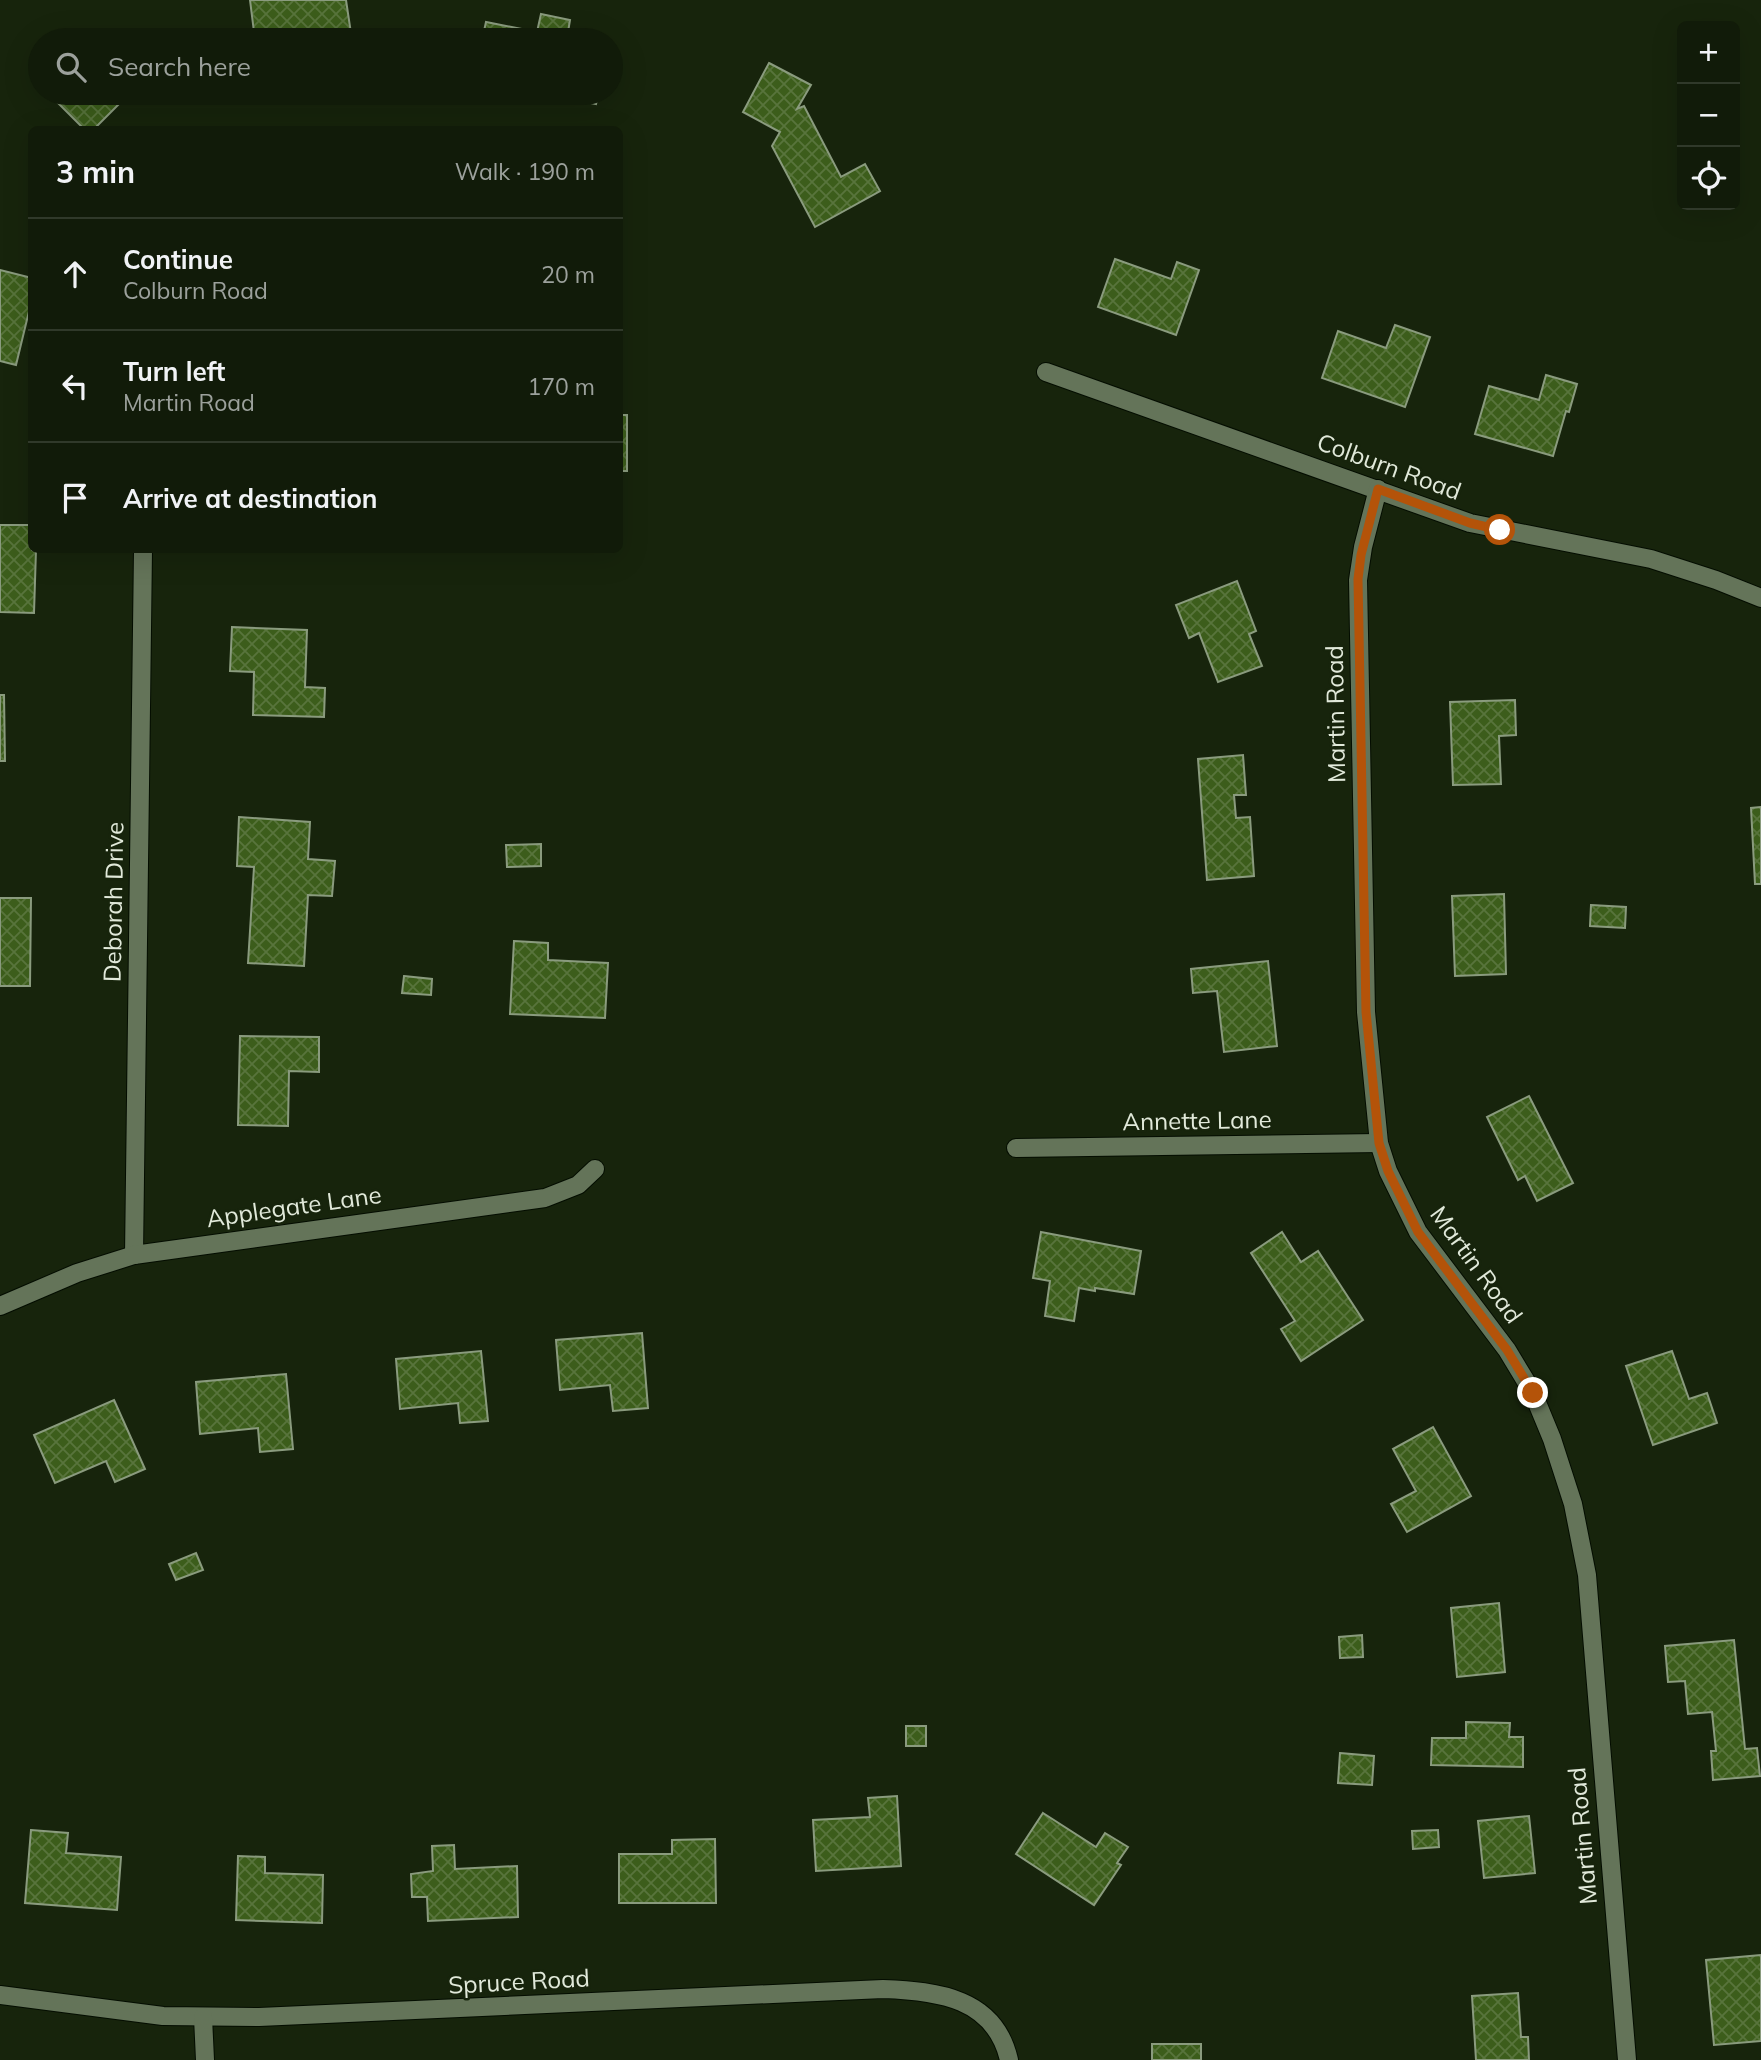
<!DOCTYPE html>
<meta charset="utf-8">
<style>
body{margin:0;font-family:Mulish,sans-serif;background:#1e2817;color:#f1f3f6}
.controls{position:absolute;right:21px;top:21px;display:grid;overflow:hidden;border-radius:10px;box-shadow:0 7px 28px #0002}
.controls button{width:63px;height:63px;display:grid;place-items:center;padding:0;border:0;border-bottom:2px solid #30392a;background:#111b09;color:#f1f3f6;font:35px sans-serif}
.stop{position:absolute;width:21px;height:21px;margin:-16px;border:5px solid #b45309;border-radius:50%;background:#fff}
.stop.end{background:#b45309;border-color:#fff;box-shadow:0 2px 7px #0008}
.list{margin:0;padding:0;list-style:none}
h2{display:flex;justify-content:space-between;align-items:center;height:91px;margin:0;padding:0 28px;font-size:30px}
h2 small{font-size:23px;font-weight:400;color:#9ca19c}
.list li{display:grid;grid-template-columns:46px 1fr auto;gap:21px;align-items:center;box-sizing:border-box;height:112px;padding:0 28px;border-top:2px solid #30392a}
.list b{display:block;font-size:26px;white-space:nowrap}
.list p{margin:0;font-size:23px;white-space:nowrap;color:#9ca19c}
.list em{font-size:23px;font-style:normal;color:#9ca19c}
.icon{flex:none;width:38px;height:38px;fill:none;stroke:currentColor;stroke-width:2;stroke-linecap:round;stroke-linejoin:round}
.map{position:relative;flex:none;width:1761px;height:2060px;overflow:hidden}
.search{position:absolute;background:#111b09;box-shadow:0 7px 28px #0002;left:28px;top:28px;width:595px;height:77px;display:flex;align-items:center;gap:18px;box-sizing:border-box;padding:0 24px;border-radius:38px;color:#9ca19c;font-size:26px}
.panel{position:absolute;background:#111b09;box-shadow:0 7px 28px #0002;left:28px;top:126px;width:595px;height:427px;border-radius:10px}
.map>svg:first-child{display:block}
.building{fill:url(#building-cross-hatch);stroke:#8a9b7e;stroke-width:2}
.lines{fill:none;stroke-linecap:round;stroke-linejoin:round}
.street-casing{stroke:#040d00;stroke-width:20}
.street{stroke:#647459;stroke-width:18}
.route{stroke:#b45309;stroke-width:9}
.labels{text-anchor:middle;stroke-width:5;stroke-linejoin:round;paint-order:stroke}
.street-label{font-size:24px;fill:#e1e9da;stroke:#17240c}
</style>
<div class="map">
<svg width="1761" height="2060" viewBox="0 0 1761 2060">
<defs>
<pattern id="building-cross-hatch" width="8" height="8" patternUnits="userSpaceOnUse" patternTransform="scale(1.75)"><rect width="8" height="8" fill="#3c5d1b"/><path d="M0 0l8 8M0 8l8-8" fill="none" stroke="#58743c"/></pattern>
</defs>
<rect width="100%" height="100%" fill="#17240c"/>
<!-- building -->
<g class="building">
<path d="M250,0h96l6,40h-97z"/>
<path d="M541,14l29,6 -3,18 10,2h-95l4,-18 51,10z"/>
<path d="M769,63l42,22 -14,24 7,-3 37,71 24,-13 15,27 -65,36 -43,-81 8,-14 -37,-20z"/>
<path d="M48,93h82l-37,37h-8z"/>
<path d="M540,93h59l-3,11z"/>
<path d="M1115,259l56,20 6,-17 22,8 -23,65 -78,-28z"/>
<path d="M0,270l32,8v21l-16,66 -16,-4z"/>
<path d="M1395,325l35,12 -25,70 -83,-29 16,-47 48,17z"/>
<path d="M1546,375l31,9 -8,28 -3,-1 -13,45 -78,-22 14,-48 50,14z"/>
<rect x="620" y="415" width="7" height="56"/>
<path d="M0,525h32v25h4l-2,63 -34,-1z"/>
<path d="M1237,581l19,50 -7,3 13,32 -44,16 -19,-49 -10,5 -13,-33z"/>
<path d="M232,627l75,3 -2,57 20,1 -1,29 -71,-2 1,-43 -24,-1z"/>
<path d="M0,695h4l1,66h-5z"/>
<path d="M1515,700l1,35 -17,1 2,48 -48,1 -3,-83z"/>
<path d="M1243,755l3,40h-12l2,23 14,-1 4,59 -47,4 -9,-121z"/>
<path d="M1761,807v77h-6l-4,-76z"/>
<path d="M239,817l71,5 -2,37 27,2 -3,35 -24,-1 -4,71 -56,-3 6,-96 -17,-1z"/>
<path d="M541,844v22l-34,1 -1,-22z"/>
<path d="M1504,894l2,80 -51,2 -3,-80z"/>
<path d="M0,898h31l-1,88h-30z"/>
<path d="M1591,905l35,2 -1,21 -35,-2z"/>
<path d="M514,941l34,2v17l60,3 -3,55 -95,-4z"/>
<path d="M1268,961l9,85 -53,6 -7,-61 -24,2 -2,-24z"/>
<path d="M404,976l28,3 -1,16 -29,-2z"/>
<path d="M240,1036l79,1v35l-30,-1 -1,55 -50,-1z"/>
<path d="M1529,1096l44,87 -36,18 -12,-25 -7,4 -31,-63z"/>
<path d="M1041,1232l100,19 -7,43 -39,-6v3l-16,-3 -5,33 -29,-5 5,-35 -17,-3z"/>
<path d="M1282,1232l19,30 17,-11 45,69 -62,41 -20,-32 14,-8 -44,-68z"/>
<path d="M642,1333l6,75 -35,3 -3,-26 -50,5 -4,-50z"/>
<path d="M481,1351l7,70 -28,2 -2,-20 -58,6 -4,-50z"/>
<path d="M1672,1351l17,48 18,-6 10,30 -64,22 -27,-79z"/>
<path d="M286,1374l7,75 -33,3 -2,-24 -58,6 -4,-52z"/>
<path d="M114,1400l31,69 -30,13 -9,-21 -51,22 -21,-48z"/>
<path d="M1433,1427l38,69 -64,36 -16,-28 25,-13 -23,-42z"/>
<path d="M196,1553l7,17 -27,10 -7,-16z"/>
<path d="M1499,1603l6,69 -48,5 -6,-69z"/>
<path d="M1362,1635l1,22 -23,1 -1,-21z"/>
<path d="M1734,1640l11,109 12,-1 3,28 -47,4 -2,-29h5l-4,-39 -24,2 -3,-33 -17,1 -3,-36z"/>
<path d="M1466,1722l44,1 -1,14h14v30l-92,-2 1,-27h34z"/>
<rect x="906" y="1726" width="20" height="20"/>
<path d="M1340,1753l34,3 -2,29 -34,-2z"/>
<path d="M897,1796l4,70 -85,5 -3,-51 57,-3 -2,-19z"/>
<path d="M1043,1813l53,34 9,-14 23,14 -11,16 4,2 -27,40 -78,-51z"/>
<path d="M1529,1816l6,57 -51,5 -6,-57z"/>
<path d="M31,1830l37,3 -2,20 55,4 -4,53 -92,-7z"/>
<path d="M1438,1830l1,17 -26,2 -1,-18z"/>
<path d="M715,1839l1,64h-97v-49h53v-14z"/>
<path d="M454,1845l1,24 62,-3 1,51 -90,4 -1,-24h-15l-1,-23 22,-3 -1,-25z"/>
<path d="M238,1856l27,1v16l58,2 -1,48 -86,-3z"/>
<path d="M1761,1955v86l-47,4 -8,-85z"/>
<path d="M1518,1993l3,44h7l1,23h-53l-4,-64z"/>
<rect x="1152" y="2044" width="49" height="16"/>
</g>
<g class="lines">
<!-- street casing -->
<g class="street-casing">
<g id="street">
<path d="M1046,372l424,151 181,36 65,21 45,18"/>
<path d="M1378,489l-15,58 -5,33 8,432 13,131 9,28 30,61 89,118 26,43 19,46 21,65 14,71 40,485"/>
<path d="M1016,1148l363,-5"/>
<path d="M134,1255l9,-705"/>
<path d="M0,1306l77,-33 57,-18 411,-57 33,-13 17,-16"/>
<path d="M0,1995l163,21 96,1 624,-28c55,2 112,9 126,71"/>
<path d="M203,2017l2,43"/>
</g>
</g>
<!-- street -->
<use href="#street" class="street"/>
</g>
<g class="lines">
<!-- route -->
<path class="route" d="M1500,530l-30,-7 -92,-34 -17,66 -3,24 8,433 13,131 9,28 30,61 89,118 26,43"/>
</g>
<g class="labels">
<!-- street labels -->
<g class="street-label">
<text transform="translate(1389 467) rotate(20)" y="8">Colburn Road</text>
<text transform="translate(1336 714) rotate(-91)" y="8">Martin Road</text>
<text transform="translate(114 902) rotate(-89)" y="8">Deborah Drive</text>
<text transform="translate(1197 1121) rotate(-1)" y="8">Annette Lane</text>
<text transform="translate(294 1207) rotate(-8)" y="8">Applegate Lane</text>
<text transform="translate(1476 1265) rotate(54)" y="8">Martin Road</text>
<text transform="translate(1583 1836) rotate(-95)" y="8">Martin Road</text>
<text transform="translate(519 1982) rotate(-3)" y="8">Spruce Road</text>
</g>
</g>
</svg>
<div class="controls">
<button>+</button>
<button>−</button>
<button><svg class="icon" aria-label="locate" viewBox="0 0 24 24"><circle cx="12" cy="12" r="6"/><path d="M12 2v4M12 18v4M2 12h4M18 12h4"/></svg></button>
</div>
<div class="stop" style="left:1500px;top:530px"></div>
<div class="stop end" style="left:1533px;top:1393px"></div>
<div class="search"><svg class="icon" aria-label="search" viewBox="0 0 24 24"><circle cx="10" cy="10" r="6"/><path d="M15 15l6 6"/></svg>Search here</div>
<section class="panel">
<h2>3 min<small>Walk · 190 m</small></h2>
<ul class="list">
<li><svg class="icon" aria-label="ahead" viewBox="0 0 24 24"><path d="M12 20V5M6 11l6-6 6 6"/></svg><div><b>Continue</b><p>Colburn Road</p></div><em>20 m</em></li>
<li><svg class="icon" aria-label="left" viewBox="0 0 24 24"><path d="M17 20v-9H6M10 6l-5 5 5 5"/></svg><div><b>Turn left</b><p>Martin Road</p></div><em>170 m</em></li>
<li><svg class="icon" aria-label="arrive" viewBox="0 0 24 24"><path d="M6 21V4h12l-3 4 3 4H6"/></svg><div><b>Arrive at destination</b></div></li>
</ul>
</section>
</div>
